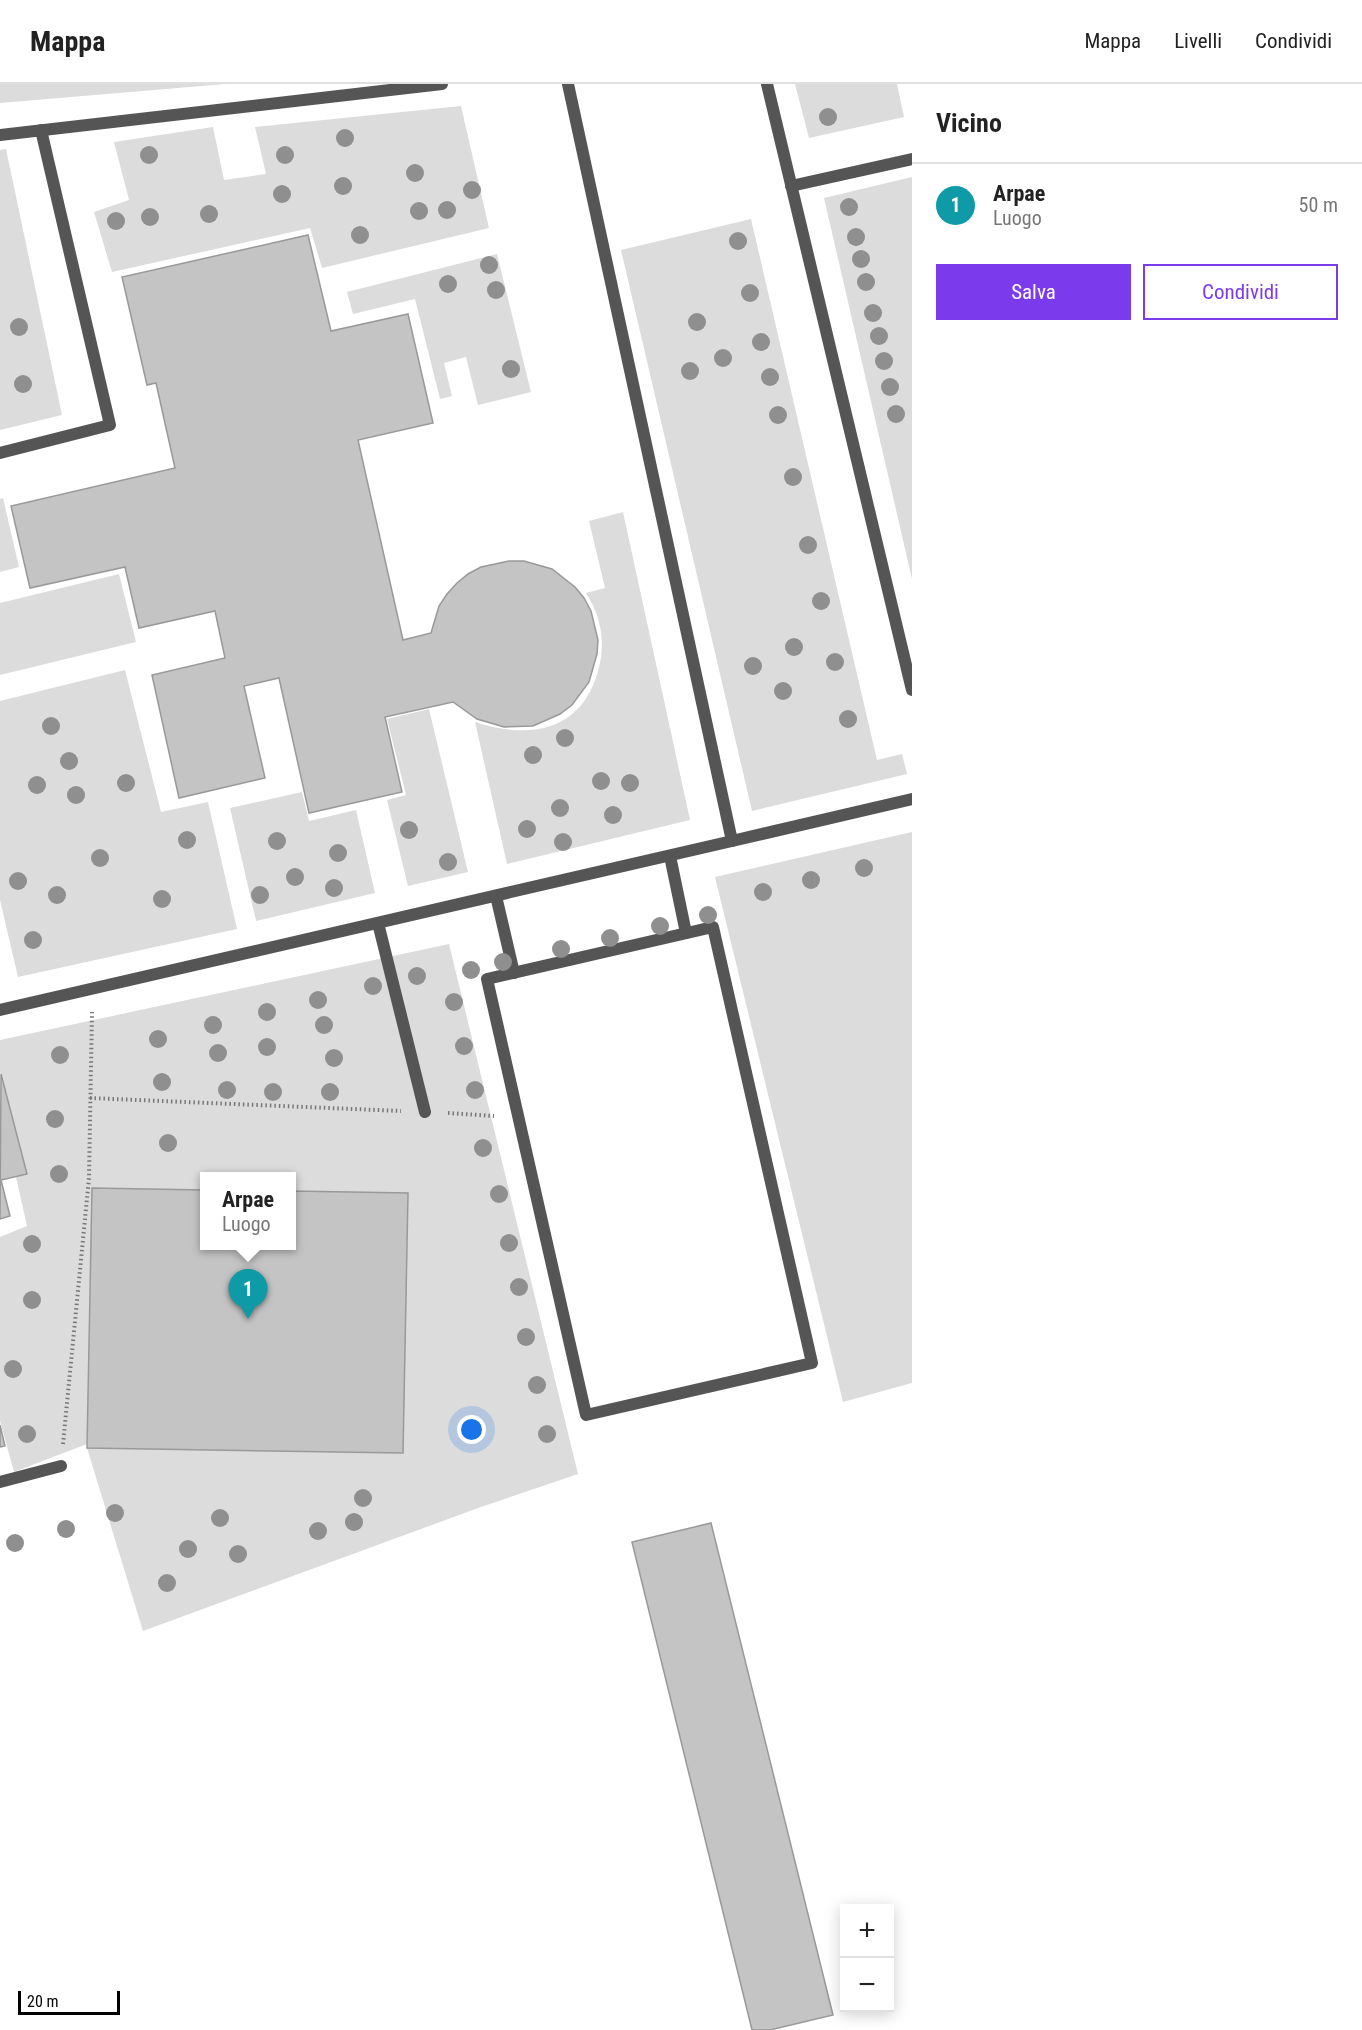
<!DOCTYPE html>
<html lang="it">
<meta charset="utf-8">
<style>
body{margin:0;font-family:"Roboto Condensed",sans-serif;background:#f6f6f6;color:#222}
.controls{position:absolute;right:18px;bottom:18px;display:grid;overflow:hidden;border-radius:0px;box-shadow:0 3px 15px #0003}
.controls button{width:54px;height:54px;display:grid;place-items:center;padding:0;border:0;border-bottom:2px solid #e0e0e0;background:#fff;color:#222;font:30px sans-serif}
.scale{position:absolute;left:18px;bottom:15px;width:102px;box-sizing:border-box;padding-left:6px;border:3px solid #000;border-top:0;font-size:16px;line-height:21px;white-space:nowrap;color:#000;-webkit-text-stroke:4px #fff;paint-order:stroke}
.you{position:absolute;left:472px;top:1346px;width:21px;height:21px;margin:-15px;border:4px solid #fff;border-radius:50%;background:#1a73e8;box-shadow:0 0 0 9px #1a73e833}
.badge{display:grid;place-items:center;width:39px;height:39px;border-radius:50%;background:#7c3aed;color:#fff;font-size:20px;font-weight:700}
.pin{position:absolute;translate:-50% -50px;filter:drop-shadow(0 2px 3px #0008)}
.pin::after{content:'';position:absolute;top:32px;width:21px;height:18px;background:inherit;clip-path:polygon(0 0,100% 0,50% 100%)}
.popup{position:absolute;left:200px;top:1088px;width:96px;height:78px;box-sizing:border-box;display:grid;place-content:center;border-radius:0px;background:#fff;filter:drop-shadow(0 2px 4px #0005);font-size:20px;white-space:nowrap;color:#767676}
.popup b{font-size:22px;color:#222}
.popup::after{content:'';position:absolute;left:50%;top:100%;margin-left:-12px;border:12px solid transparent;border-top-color:#fff}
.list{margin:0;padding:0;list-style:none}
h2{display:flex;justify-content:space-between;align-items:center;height:78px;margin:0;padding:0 24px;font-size:26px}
h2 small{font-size:20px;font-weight:400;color:#767676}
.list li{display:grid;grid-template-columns:39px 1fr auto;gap:18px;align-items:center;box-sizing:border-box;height:84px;padding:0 24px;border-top:2px solid #e0e0e0}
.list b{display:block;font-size:22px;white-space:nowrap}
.list p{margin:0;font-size:20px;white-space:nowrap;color:#767676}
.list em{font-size:20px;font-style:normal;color:#767676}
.actions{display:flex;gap:12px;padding:18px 24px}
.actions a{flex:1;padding:14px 0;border:2px solid #7c3aed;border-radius:0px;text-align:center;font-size:21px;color:#7c3aed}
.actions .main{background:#7c3aed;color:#fff}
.map{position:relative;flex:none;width:912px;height:1946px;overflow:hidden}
header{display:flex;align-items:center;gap:36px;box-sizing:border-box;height:84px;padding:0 30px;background:#fff;border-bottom:2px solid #e0e0e0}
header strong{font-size:28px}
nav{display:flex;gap:33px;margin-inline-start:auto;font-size:21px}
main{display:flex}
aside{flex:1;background:#fff}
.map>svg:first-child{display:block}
.green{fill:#dcdcdc}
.building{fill:#c4c4c4;stroke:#999;stroke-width:1.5}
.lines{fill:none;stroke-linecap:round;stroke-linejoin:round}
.path{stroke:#777;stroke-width:4;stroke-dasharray:1.5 3;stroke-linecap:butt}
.lane{stroke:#555;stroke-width:12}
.tree{fill:#8f8f8f}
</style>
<header>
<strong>Mappa</strong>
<nav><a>Mappa</a><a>Livelli</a><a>Condividi</a></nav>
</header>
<main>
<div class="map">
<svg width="912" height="1946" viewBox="0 0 912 1946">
<rect width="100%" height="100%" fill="#fff"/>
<!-- green -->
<g class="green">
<path d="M0,0h225l-225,19z"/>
<path d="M795,0h102l7,33 -95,21z"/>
<path d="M461,22l28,122 -167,40 -12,-40 -198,44 -18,-60 35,-12 -15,-58 99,-15 11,53 42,-6 -11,-47z"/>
<path d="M6,65l56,266 -62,15v-280z"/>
<path d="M912,93v402l-88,-381z"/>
<path d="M751,135l126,541 25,-6 5,20 -155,37 -131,-561z"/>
<path d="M497,170l34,138 -53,13 -12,-48 -22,6 8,33 -12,3 -25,-100 -62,15 -6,-22z"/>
<path d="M3,414l16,69 -19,5v-73z"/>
<path d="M623,428l67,308 -183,44 -32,-142c58,19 111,8 125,-59 5,-26 0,-48 -14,-70l19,-5 -16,-67z"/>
<path d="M119,490l17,68 -136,33v-72z"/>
<path d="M125,586l36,142 47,-10 29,127 -219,48 -18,-77v-199z"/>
<path d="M429,625l39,163 -60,14 -21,-86 19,-5 -19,-76z"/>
<path d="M302,708l7,29 47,-11 19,83 -119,28 -26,-113z"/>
<path d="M912,748v551l-69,19 -128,-525z"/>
<path d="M449,860l129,530 -97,33 -338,124 -56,-183 316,5 5,-259 -116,-3v-15h-88v14l-111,-2 -6,256 -73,28 -14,-51v-184l27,-11 -11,-49 10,-4 -26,-101v-32z"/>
</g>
<!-- building -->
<g class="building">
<path d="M308,151l23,96 77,-17 25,109 -75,17 45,200 28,-7 8,-27 8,-12 10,-11 11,-9 13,-7 28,-6h15l28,8 23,18 9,11 7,13 7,29 -1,14 -8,28 -17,23 -12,9 -27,12 -29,1 -27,-8 -24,-17 -68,15 17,75 -93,21 -30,-135 -35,8 21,92 -86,20 -27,-123 73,-17 -10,-47 -76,17 -14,-61 -95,21 -19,-82 164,-38 -19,-85 -9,2 -25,-108z"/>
<path d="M1,990l26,100 -26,6 9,36 -10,3z"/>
<path d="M92,1104l112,2v56h88v-55l116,2 -5,260 -316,-5z"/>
<path d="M0,1341l5,21 -5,1z"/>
<path d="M711,1439l122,492 -63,15h-18l-120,-488z"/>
</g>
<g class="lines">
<!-- path -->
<g class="path">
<path d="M90,1014l311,13"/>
<path d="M448,1029l46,3"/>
<path d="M63,1360l26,-266 3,-166"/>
</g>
<!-- lane -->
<g class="lane">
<path d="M568,0l164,757 180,-42"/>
<path d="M767,0l145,606"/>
<path d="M0,51l442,-51"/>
<path d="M791,102l121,-27"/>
<path d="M0,369l110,-28 -69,-295"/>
<path d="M670,772l16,77"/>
<path d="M496,812l18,77"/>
<path d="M378,839l47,189"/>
<path d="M713,843l99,436 -226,52 -99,-436z"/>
<path d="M0,926l732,-169"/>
<path d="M0,1398l61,-16"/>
</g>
</g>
<!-- trees -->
<g class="tree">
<circle cx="828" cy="33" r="9"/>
<circle cx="345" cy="54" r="9"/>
<circle cx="149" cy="71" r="9"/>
<circle cx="285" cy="71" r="9"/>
<circle cx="415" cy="89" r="9"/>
<circle cx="343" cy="102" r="9"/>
<circle cx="472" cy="106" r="9"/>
<circle cx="282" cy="110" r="9"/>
<circle cx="849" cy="123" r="9"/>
<circle cx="447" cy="126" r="9"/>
<circle cx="419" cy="127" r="9"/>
<circle cx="209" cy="130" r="9"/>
<circle cx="150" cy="133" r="9"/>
<circle cx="116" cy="137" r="9"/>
<circle cx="360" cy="151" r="9"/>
<circle cx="856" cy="153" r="9"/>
<circle cx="738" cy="157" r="9"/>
<circle cx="861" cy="175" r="9"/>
<circle cx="489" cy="181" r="9"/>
<circle cx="866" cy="198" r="9"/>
<circle cx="448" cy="200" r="9"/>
<circle cx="496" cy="206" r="9"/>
<circle cx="750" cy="209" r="9"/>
<circle cx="873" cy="229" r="9"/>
<circle cx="697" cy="238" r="9"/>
<circle cx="19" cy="243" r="9"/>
<circle cx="879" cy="252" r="9"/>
<circle cx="761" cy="258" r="9"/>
<circle cx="723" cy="274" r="9"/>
<circle cx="884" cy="277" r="9"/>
<circle cx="511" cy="285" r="9"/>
<circle cx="690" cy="287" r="9"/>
<circle cx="770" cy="293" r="9"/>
<circle cx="23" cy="300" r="9"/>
<circle cx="890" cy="303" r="9"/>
<circle cx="896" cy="330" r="9"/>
<circle cx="778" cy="331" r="9"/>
<circle cx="793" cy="393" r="9"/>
<circle cx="808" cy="461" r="9"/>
<circle cx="821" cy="517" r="9"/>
<circle cx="794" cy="563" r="9"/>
<circle cx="835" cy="578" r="9"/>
<circle cx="753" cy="582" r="9"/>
<circle cx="783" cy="607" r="9"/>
<circle cx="848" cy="635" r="9"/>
<circle cx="51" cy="642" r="9"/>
<circle cx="565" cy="654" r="9"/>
<circle cx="533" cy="671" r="9"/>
<circle cx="69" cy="677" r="9"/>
<circle cx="601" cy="697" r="9"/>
<circle cx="126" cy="699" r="9"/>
<circle cx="630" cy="699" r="9"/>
<circle cx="37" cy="701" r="9"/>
<circle cx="76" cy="711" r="9"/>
<circle cx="560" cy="724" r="9"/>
<circle cx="613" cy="731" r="9"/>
<circle cx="527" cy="745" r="9"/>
<circle cx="409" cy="746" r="9"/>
<circle cx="187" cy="756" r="9"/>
<circle cx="277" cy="757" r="9"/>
<circle cx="563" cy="758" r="9"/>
<circle cx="338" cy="769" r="9"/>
<circle cx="100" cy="774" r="9"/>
<circle cx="448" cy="778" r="9"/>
<circle cx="864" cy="784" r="9"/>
<circle cx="295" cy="793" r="9"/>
<circle cx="811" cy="796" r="9"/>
<circle cx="18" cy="797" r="9"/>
<circle cx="334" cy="804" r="9"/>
<circle cx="763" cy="808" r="9"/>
<circle cx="57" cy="811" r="9"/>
<circle cx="260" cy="811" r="9"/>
<circle cx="162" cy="815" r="9"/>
<circle cx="708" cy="831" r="9"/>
<circle cx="660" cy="842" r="9"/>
<circle cx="610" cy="854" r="9"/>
<circle cx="33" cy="856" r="9"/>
<circle cx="561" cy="865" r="9"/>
<circle cx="503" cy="878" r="9"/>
<circle cx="471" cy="886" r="9"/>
<circle cx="417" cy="892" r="9"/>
<circle cx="373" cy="902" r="9"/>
<circle cx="318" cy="916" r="9"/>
<circle cx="454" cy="918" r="9"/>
<circle cx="267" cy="928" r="9"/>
<circle cx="213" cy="941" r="9"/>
<circle cx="324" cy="941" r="9"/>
<circle cx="158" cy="955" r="9"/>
<circle cx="464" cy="962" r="9"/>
<circle cx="267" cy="963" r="9"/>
<circle cx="218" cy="969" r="9"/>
<circle cx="60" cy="971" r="9"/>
<circle cx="334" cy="974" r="9"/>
<circle cx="162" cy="998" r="9"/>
<circle cx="227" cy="1006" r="9"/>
<circle cx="475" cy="1006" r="9"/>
<circle cx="273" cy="1008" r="9"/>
<circle cx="330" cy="1008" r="9"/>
<circle cx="55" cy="1035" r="9"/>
<circle cx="168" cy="1059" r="9"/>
<circle cx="483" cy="1064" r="9"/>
<circle cx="59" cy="1090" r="9"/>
<circle cx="499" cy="1110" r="9"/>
<circle cx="509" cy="1159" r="9"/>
<circle cx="32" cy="1160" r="9"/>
<circle cx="519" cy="1203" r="9"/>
<circle cx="32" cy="1216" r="9"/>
<circle cx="526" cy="1253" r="9"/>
<circle cx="13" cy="1285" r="9"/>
<circle cx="537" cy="1301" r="9"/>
<circle cx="27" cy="1350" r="9"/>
<circle cx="547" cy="1350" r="9"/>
<circle cx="363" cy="1414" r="9"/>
<circle cx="115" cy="1429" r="9"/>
<circle cx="220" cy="1434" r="9"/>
<circle cx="354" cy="1438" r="9"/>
<circle cx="66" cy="1445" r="9"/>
<circle cx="318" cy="1447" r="9"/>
<circle cx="15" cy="1459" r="9"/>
<circle cx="188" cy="1465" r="9"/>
<circle cx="238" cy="1470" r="9"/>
<circle cx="167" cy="1499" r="9"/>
</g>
</svg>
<div class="controls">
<button>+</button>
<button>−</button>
</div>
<div class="scale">20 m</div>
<div class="you"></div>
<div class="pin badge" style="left:248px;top:1235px;background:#0f9aa8">1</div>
<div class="popup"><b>Arpae</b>Luogo</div>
</div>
<aside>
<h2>Vicino<small></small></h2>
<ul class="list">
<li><span class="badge" style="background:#0f9aa8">1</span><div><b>Arpae</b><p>Luogo</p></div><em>50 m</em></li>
</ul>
<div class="actions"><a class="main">Salva</a><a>Condividi</a></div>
</aside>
</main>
